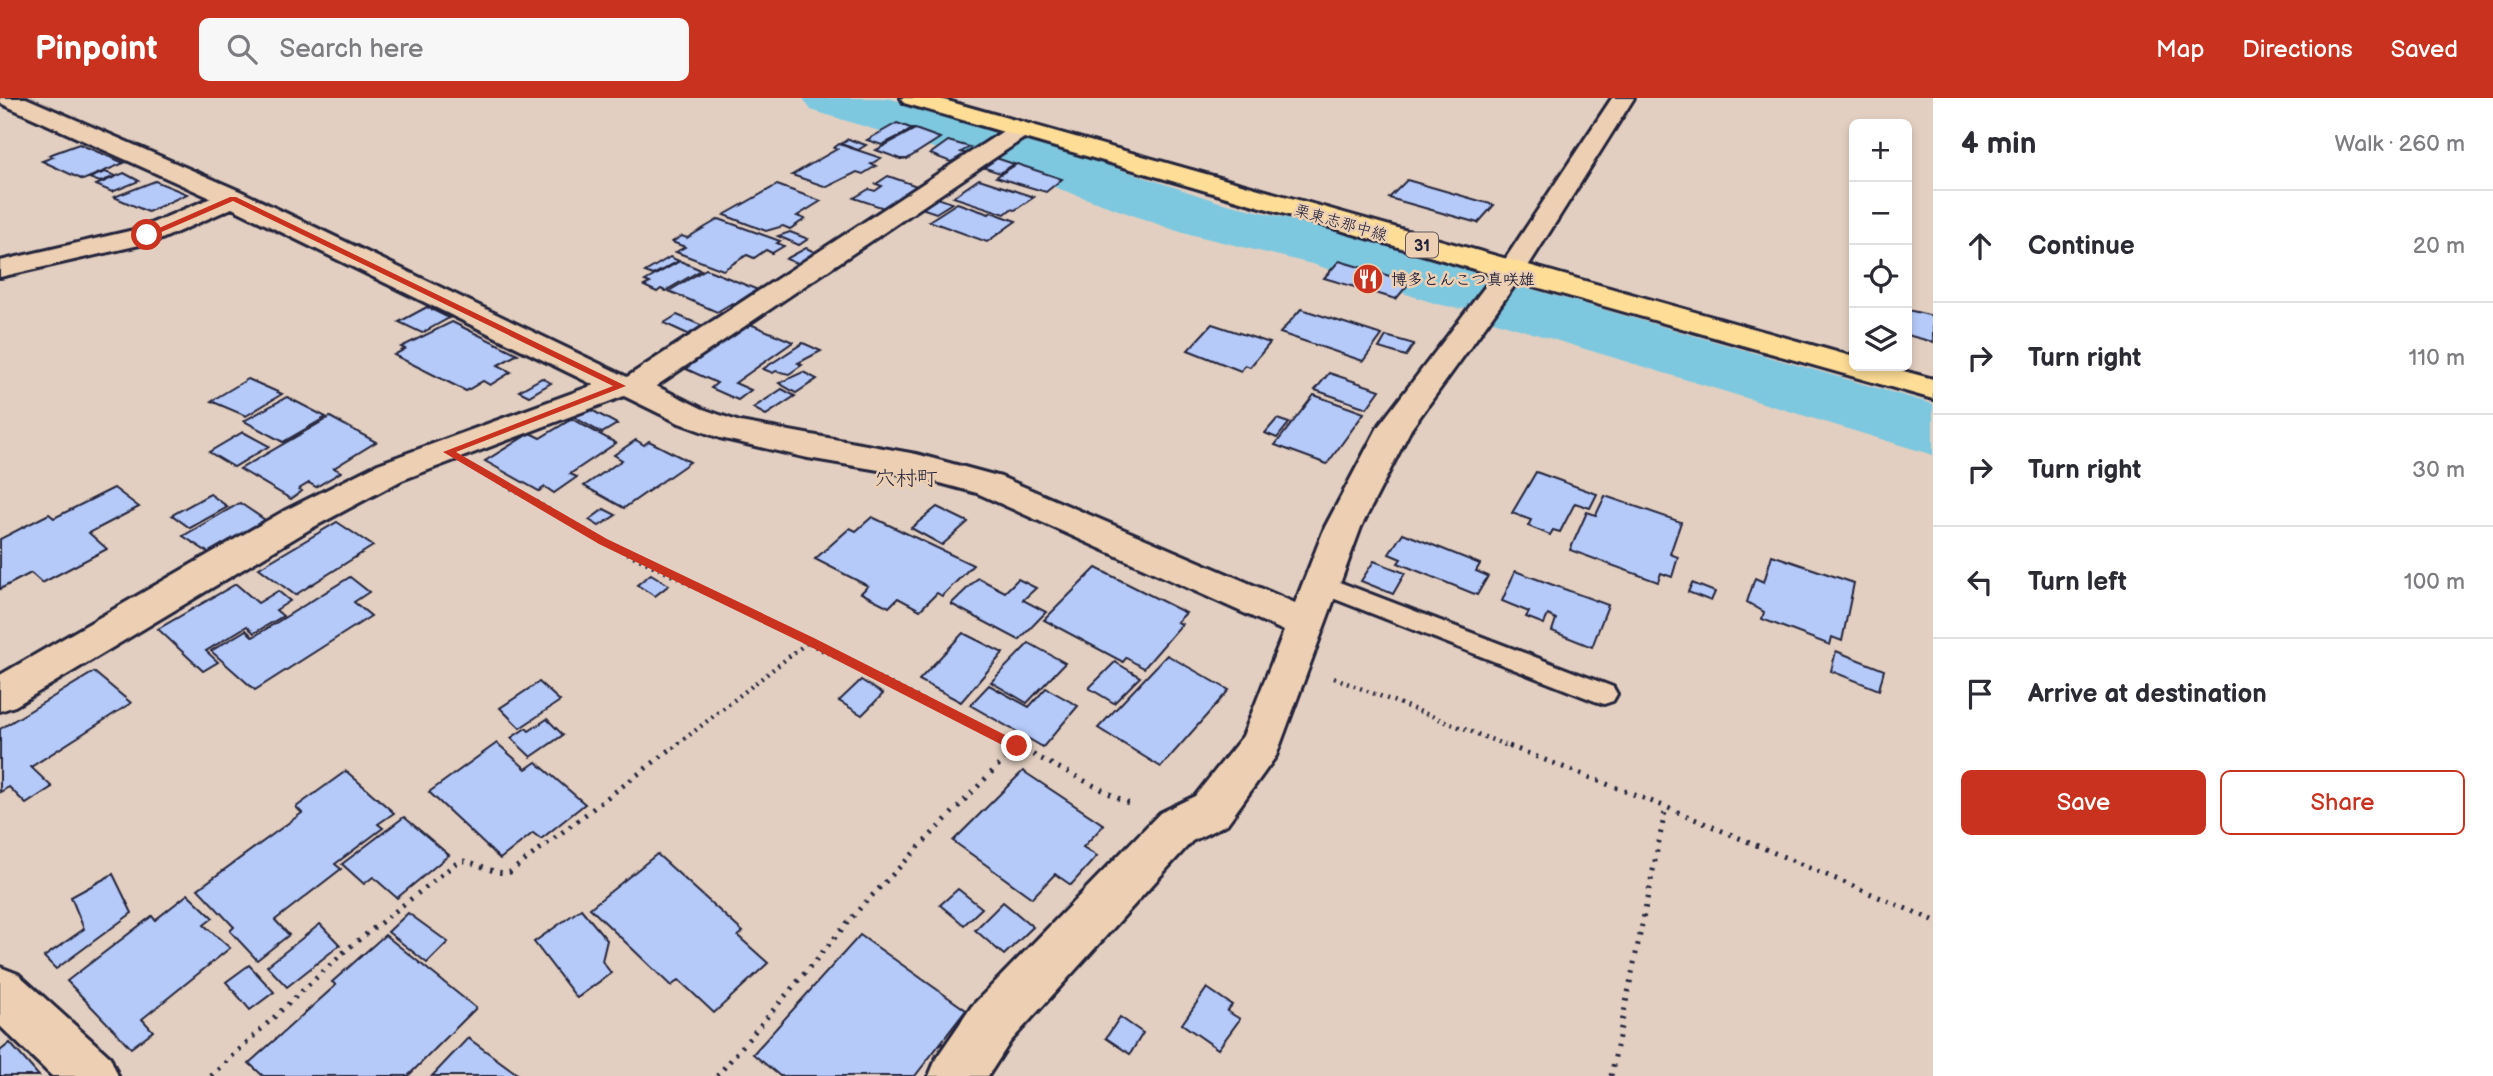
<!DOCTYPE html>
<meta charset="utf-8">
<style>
body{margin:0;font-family:"Balsamiq Sans","Klee One",sans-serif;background:#f7f7f7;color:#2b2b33}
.controls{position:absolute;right:21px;top:21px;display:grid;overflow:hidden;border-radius:10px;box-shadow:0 4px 10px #0003}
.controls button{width:63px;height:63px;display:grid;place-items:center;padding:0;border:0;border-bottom:2px solid #e1e1e2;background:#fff;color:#2b2b33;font:35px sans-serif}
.stop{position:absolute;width:21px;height:21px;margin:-16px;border:5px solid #c8321e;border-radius:50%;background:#fff}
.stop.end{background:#c8321e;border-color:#fff;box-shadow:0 2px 7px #0008}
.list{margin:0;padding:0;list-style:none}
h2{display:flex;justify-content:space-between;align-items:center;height:91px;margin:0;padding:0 28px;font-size:30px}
h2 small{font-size:23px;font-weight:400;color:#7c7c81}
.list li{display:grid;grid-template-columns:46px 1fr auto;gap:21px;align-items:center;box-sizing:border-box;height:112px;padding:0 28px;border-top:2px solid #e1e1e2}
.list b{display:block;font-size:26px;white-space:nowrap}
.list em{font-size:23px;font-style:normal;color:#7c7c81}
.actions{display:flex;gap:14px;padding:21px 28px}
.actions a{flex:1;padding:16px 0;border:2px solid #c8321e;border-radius:10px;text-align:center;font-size:24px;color:#c8321e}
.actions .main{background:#c8321e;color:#fff}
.icon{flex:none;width:38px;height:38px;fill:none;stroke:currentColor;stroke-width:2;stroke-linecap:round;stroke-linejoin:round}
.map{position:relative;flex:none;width:1933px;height:978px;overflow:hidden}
header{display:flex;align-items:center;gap:42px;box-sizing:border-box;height:98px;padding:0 35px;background:#c8321e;color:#fff}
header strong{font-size:33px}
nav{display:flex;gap:38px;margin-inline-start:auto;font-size:24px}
.search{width:490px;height:63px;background:#f7f7f7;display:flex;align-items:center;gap:18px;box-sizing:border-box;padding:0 24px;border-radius:10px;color:#7c7c81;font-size:26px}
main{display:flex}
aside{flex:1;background:#fff}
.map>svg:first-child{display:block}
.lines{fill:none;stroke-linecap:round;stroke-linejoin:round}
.river{fill:#7ec8df;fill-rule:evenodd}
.building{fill:#b5caf9;stroke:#22223b;stroke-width:2}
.lane-casing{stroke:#22223b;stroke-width:6}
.street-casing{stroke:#22223b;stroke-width:6}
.primary-casing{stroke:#22223b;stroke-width:6}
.path-far2{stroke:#22223b;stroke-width:3.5;stroke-dasharray:2 4.5;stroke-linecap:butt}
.path-far1{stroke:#22223b;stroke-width:4.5;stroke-dasharray:2 5;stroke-linecap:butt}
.path{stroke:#22223b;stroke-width:5;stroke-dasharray:2.5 7;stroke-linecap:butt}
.lane{fill:#edd0b3;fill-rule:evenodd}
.street{fill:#edd0b3;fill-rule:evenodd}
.primary{fill:#fedd96;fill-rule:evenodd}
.route{fill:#c8321e}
.labels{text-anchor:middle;stroke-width:5;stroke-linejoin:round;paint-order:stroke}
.far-street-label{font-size:16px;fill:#22223b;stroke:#edd0b3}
.shield{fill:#edd0b3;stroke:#5f565f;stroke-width:2}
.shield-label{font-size:16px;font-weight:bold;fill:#22223b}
.far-poi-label{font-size:16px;font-weight:bold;fill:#22223b;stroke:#edd0b3;text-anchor:start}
.quarter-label{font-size:21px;fill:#22223b;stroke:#edd0b3}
</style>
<header>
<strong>Pinpoint</strong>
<div class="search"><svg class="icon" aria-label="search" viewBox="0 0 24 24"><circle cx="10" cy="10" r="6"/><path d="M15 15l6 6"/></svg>Search here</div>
<nav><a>Map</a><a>Directions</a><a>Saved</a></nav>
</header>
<main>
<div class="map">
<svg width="1933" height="978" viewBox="0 0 1933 978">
<rect width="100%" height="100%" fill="#e2cfc1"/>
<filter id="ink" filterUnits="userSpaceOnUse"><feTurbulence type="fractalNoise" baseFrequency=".0143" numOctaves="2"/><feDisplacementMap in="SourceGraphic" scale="14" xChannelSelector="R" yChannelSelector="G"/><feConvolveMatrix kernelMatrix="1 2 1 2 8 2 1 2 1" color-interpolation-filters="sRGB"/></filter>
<g filter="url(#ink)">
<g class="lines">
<!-- river -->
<g class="river">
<path d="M803,0h85l111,33 3,4 6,-2 21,6 190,63 138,33 127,38 10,15 -10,15 -25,6 -25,-6 -122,-39 -135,-33 -190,-68 -3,-4 -6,1 -21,-5 -146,-45z"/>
<path d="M1518,187l415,119v51l-440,-134 -10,-15 10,-15z"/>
</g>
</g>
<!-- building -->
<g class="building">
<path d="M897,25l16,6 -31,16 -15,-5z"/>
<path d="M915,31l25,9 -33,21h-7l-24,-9z"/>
<path d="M848,41l18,6 -8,5 -17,-6z"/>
<path d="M948,43l22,6 -9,5 5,2 -15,8 -21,-8z"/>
<path d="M79,46l45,19 -41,17 -41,-19 11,-4 -4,-2z"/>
<path d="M839,46l42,14 -10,6 5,2 -13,8 -6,-2 -30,15 -35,-12 45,-26 -3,-1z"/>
<path d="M993,59l21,7 -14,9 -21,-7z"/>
<path d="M1017,66l45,15 -16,13 -50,-15z"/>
<path d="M105,74l11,4 -16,6 -11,-4z"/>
<path d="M124,75l15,8 -27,11 -16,-7z"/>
<path d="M888,78l29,10 -33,22 -30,-10 15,-9 6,2 7,-5 -6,-2z"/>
<path d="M979,81l55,18 -19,13 -4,-1 -6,5 -52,-17z"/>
<path d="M1407,82l87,25 -16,18 -89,-25z"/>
<path d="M155,83l32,13 -39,18 -34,-15z"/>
<path d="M777,87l44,16 -24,15 8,3 -15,10 -7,-3 -17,5 -42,-16z"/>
<path d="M934,99l18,6 -16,10 -18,-6z"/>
<path d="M957,105l32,11 2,-2 25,9 -29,21 -58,-21z"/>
<path d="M719,121l61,22 -3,2 7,3 -12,7 -6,-3 -12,8 -7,-3 -24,15 -47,-18 9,-5 -13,-5 10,-6 5,2z"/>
<path d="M790,134l18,7 -9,6 -21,-9z"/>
<path d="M806,150l11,5 -19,11 -12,-5z"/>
<path d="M670,159l9,4 -26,14 -8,-3z"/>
<path d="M680,163l21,9 -36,21 -4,-2 -4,3 -13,-6 6,-3 -5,-2z"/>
<path d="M1339,163l71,21 -14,17 -72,-21z"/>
<path d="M706,171l57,23 -22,14 -9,-3 -15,9 -48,-21z"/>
<path d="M427,209l22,11 -27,15 -23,-11z"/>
<path d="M1301,211l81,26 -19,26 -83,-28z"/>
<path d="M1908,212l25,6v26l-26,-7z"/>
<path d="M677,217l26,11 -13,9 -26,-12z"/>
<path d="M452,224l66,32 -20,11 13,7 -21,13 -7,-4 -17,10 -72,-36 11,-6 -4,-2z"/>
<path d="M750,226l43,18 -58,41 16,7 -13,10 -27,-12 6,-5 -33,-15z"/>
<path d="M1212,226l58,19 -20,24 -5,-2 -4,6 -53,-21z"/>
<path d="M1386,238l28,8 -8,12 -27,-8z"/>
<path d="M803,245l18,8 -23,12 4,2 -13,9 -13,-3 -3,2 -10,-4z"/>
<path d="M803,274l14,7 -21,14 -17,-10z"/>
<path d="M1329,275l51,17 -13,18 -52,-18z"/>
<path d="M542,280l9,5 -22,13 -10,-5z"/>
<path d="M248,281l34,15 -36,22 -35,-15z"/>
<path d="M782,291l13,7 -29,19 -13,-7z"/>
<path d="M1314,297l50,18 -37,51 -52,-19z"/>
<path d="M287,299l39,20 -43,25 -39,-21z"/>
<path d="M588,310l29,16 -15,9 -28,-16z"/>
<path d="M330,319l46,25 -42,26 7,4 -25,15 -7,-4 -10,6 3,2 -11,8 -51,-30z"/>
<path d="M572,321l44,24 -46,31 7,3 -23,16 -9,-6 -6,4 -54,-30 45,-28 10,5z"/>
<path d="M1277,321l12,4 -12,15 -12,-5z"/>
<path d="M243,334l26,14 -35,21 -25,-15z"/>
<path d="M636,342l8,5 5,-4 41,21 -66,46 -40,-22 38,-26 -8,-5z"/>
<path d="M1536,374l61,22 -7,14 -15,-5 -15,29 -7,-2 -3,5 -22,-9 3,-6 -19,-7z"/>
<path d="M114,390l25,19 -50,26 18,16 -65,34 -11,-10 -31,16v-50l49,-25 5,4z"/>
<path d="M210,396l18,13 -38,21 -18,-13z"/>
<path d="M1605,398l76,26 -11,32 8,3 -6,20 -11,-4 -3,9 -88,-32 17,-38 9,3z"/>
<path d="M240,405l28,19 -56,33 -29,-19z"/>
<path d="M937,409l31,15 -26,23 -31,-17z"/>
<path d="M604,411l12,6 -17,11 -10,-6z"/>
<path d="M872,419l101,48 -31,31 -5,-3 -17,17 -22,-12 -9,9 -28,-14 7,-7 -53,-27 35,-31 6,3z"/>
<path d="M337,424l36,24 -78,49 -36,-27z"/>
<path d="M1403,435l77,31 -4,7 12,5 -11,19 -79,-32 3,-4 -12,-5z"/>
<path d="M1772,457l82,28 -12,58 -10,-4 -2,8 -68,-26 2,-7 -17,-10 8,-24 9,4z"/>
<path d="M1374,463l31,12 -12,21 -32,-13z"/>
<path d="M1096,470l90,45 -9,9 5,2 -38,44 -18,-10 -3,4 -79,-42z"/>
<path d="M1515,473l93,34 -16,42 -40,-16 4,-12 -8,-4 -4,9 -18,-7 3,-5 -27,-11z"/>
<path d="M651,476l18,11 -14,11 -18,-11z"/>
<path d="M350,479l19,15 -15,10 17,14 -116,74 -44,-39 35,-21 7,7z"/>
<path d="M978,480l27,14 13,-13 18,9 -13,12 23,12 -27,28 -68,-36z"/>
<path d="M1692,485l23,9 -4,9 -23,-9z"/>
<path d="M236,486l22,19 20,-12 12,10 -14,9 7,6 -29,17 -7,-7 -41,25 12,11 -15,9 -45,-42z"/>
<path d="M963,535l40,20 -42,49 -42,-22z"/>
<path d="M1029,545l36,20 -38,40 -36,-21z"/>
<path d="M1836,553l48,19 -5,20 -48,-19z"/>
<path d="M1167,557l62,35 -68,77 -63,-39z"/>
<path d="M1115,564l25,15 -26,26 -25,-15z"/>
<path d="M94,574l37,31 -100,64 21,20 -26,17 -17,-17 -9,5v-63z"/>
<path d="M861,582l22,14 -21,21 -23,-14z"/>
<path d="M539,584l21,19 -40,27 -20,-20z"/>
<path d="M989,587l40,22 17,-19 32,18 -35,41 -73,-42z"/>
<path d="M547,621l16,16 -32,22 -20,-19 15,-10 3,3z"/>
<path d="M497,645l29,26 10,-7 49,42 -44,35 -8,-6 -33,26 -71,-67z"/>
<path d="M346,673l48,42 -16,11 5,4 -48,36 6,5 -66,51 14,15 -32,25 -27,-29 4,-4 -36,-38 104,-76 -6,-6z"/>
<path d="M1023,673l81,54 -21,22 14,9 -26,29 -16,-11 -23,24 -79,-57z"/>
<path d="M404,719l45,38 -52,43 -24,-21 -9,7 -22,-20z"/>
<path d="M657,756l86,78 -5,4 30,27 -54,50 -35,-33 -8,6 -81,-78z"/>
<path d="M113,776l19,39 -76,56 -12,-12 40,-28 -13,-32z"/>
<path d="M958,791l24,19 -18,17 -24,-20z"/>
<path d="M188,796l25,24 -9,7 26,23 -88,71 11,12 -22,17 -64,-67 85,-65 3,4z"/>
<path d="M1003,804l30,25 -29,28 -29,-25z"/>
<path d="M581,811l26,31 -5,21 9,12 -34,25 -43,-56z"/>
<path d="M408,815l40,29 -21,21 -39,-31z"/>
<path d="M320,826l20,21 -53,42 -20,-21z"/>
<path d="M385,837l91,73 -68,68h-145l-14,-13 87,-78 -4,-3z"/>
<path d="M860,837l106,75 -51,66h-135l-27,-22z"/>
<path d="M249,867l25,27 -24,18 -24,-28z"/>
<path d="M1207,890l25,17 -5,6 13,8 -22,30 -36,-25z"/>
<path d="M1120,919l23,16 -13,21 -24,-16z"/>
<path d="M468,940l52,38h-88z"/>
<path d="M10,945l29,33h-39v-25z"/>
</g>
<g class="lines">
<!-- lane casing -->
<g class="lane-casing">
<path id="lane" d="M1321,477l292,112 4,7 -4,7 -9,3 -9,-3 -283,-111 -3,-6 3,-6z"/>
</g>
<!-- street casing -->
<g class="street-casing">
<g id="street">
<path d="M0,0h26l216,94 385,185 387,-253h16l4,5 -4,5 -374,252 47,23 37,13 176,32 85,23 294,126 30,-76 53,-100 122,-160 112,-169h22l-109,173 -114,158 -50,98 -85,229 -49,68 -35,17 -182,201 -22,34h-59l8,-19 35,-51 188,-193 35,-17 48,-60 41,-105 -307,-138 -63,-17 -106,-18 -88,-20 -41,-15 -55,-27 -222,84 -92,49 -295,177 -15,5v-36l284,-164 94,-47 216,-79 -362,-177 -75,33 -157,36v-16l138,-32 73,-31 -211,-95z"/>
<path d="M0,869l18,7 92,83 8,19h-66l-52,-50z"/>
</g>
</g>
<!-- primary casing -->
<g class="primary-casing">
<path id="primary" d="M901,0h36l917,259v9h31l48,13v20l-432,-122 -597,-174z"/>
</g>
<!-- path-far2 -->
<path class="path-far2" d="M492,379l10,6"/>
<!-- path-far1 -->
<g class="path-far1">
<path d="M499,383l104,60 416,207"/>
<path d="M1334,580l179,70"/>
<path d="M673,650l136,-107"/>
</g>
<!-- path -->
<g class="path">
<path d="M1016,648l116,59"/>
<path d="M1509,648l157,61 267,113"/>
<path d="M211,978l135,-126 113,-89c19,-1 33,15 51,11l165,-126"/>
<path d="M717,978l144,-169 156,-161"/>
<path d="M1611,978l55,-269"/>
</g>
<!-- lane -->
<use href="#lane" class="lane"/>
<!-- street -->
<use href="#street" class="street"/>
<!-- primary -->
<use href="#primary" class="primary"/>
</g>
</g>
<!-- route -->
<path class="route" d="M230,99h6l390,189 -170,66 151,87 207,99 207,105v7h-9l-207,-106 -206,-100 -156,-92 170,-66 -380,-185 -83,36 -7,-2z"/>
<!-- icons -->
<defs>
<g id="restaurant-disc" transform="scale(1.575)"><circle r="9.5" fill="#c8321e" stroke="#edd0b3"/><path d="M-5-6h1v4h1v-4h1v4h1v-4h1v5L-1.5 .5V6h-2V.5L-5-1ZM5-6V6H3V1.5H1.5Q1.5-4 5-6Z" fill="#fff"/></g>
</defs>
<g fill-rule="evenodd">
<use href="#restaurant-disc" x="1368" y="181"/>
</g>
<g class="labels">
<!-- far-street labels -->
<g class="far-street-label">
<text transform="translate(1341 124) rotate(16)" y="6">栗東志那中線</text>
</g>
<!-- shield labels -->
<rect class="shield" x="1406" y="134.5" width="32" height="25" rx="5"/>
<g class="shield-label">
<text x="1422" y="153">31</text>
</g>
<!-- far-poi labels -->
<g class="far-poi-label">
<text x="1391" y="187">博多とんこつ真咲雄</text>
</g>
<!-- quarter labels -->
<g class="quarter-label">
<text x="906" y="387">穴村町</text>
</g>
</g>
</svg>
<div class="controls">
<button>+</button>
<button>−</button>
<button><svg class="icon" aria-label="locate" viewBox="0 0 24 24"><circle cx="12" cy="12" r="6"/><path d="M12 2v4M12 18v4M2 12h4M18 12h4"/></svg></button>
<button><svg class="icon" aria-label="layers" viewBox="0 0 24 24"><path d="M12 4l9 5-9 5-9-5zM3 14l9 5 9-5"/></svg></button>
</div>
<div class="stop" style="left:147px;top:137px"></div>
<div class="stop end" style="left:1017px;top:648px"></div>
</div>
<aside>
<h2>4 min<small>Walk · 260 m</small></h2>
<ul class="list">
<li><svg class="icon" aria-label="ahead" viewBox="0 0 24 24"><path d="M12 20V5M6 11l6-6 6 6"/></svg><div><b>Continue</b></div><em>20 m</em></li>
<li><svg class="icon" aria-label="right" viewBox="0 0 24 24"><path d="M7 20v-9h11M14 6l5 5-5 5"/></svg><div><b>Turn right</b></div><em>110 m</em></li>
<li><svg class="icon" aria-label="right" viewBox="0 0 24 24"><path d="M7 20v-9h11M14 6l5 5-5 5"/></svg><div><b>Turn right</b></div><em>30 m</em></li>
<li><svg class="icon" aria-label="left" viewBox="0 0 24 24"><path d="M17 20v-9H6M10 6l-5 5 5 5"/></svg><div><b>Turn left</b></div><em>100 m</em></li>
<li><svg class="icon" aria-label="arrive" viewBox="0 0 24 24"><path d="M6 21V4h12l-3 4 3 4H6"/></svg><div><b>Arrive at destination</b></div></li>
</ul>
<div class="actions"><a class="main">Save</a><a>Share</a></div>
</aside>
</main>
